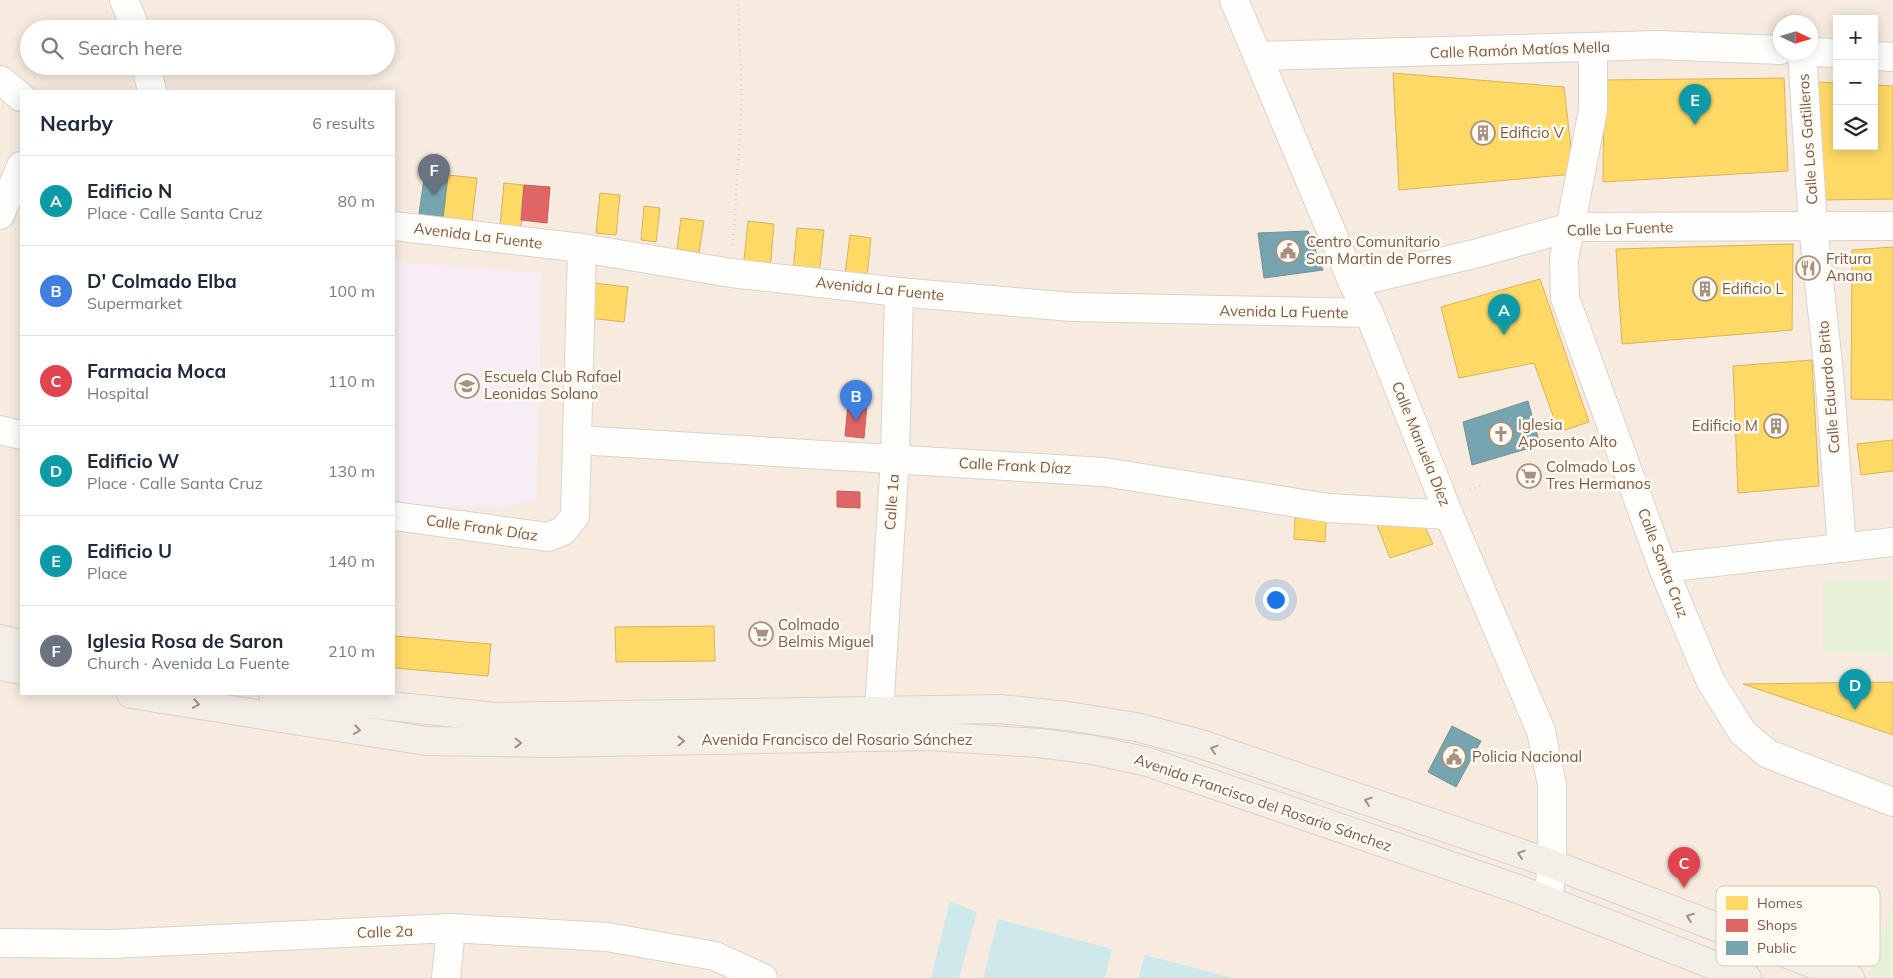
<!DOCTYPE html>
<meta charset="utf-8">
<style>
body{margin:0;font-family:Mulish,sans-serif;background:#f6f6f7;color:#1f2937}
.controls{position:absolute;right:15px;top:15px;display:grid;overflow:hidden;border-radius:0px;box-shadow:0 2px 12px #0003}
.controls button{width:45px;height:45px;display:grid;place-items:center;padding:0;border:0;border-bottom:1px solid #e0e1e3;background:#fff;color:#1f2937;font:25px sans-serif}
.compass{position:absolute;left:1773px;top:15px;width:45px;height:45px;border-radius:50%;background:#fff;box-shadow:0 2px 12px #0003;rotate:94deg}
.you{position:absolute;left:1275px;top:599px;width:18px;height:18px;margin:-12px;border:4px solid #fff;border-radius:50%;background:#1a73e8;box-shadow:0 0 0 8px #1a73e833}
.badge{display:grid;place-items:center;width:32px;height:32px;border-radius:50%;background:#db2777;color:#fff;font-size:16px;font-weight:700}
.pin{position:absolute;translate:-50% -41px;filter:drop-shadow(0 1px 2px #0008)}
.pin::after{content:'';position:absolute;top:26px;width:18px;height:15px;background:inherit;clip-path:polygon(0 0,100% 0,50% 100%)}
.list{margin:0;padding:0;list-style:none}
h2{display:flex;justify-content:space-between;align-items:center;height:65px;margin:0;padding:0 20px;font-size:21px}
h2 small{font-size:16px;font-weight:400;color:#747a83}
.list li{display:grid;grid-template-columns:32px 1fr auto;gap:15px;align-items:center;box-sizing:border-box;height:90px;padding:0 20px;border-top:1px solid #e0e1e3}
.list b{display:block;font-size:19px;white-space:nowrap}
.list p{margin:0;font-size:16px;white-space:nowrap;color:#747a83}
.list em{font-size:16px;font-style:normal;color:#747a83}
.icon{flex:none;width:28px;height:28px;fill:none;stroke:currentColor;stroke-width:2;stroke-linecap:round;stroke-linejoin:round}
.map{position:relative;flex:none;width:1893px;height:978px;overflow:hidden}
.search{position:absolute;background:#fff;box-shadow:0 2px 12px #0003;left:20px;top:20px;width:375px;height:55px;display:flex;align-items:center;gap:12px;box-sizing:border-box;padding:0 18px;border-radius:28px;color:#747a83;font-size:19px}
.panel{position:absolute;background:#fff;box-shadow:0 2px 12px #0003;left:20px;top:90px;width:375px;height:605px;border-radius:0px}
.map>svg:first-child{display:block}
.residential{fill:#f6ebde;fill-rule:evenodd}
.education{fill:#f6edf5}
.green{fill:#e6f1d8}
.water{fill:#cee9eb}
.homes{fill:#ffd966;stroke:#d8b35d}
.shops{fill:#e06666;stroke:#c2635d}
.public{fill:#76a5af;stroke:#788f90}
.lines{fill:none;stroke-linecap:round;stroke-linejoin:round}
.minor-casing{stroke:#dad2cc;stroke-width:30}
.major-casing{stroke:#dbd1ca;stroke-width:30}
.path{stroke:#dcd4ce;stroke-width:3;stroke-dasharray:1 4;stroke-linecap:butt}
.minor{stroke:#fefefc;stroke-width:28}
.major{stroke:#f4efe6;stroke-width:28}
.oneway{stroke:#a68f80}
.labels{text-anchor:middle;stroke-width:5;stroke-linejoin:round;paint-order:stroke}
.street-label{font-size:15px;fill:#7c5b49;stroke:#fffaf2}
.poi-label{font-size:15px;fill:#7c5b49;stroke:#fffaf2;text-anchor:start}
.key{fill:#fffaf2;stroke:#d8cabf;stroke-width:1}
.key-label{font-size:14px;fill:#7c5b49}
</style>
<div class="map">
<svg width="1893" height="978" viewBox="0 0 1893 978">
<rect width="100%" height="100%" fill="#f9f5ee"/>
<!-- residential -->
<path class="residential" d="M0,0h1893v978h-1893zM1837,19h37v127h-37zM1780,22h30v30h-30zM29,29h357v37h-357zM21,91h373v603h-373z"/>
<!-- education -->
<path class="education" d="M394,261l148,12 -5,226 -34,8 -84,-2 -25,-6z"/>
<!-- green -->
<g class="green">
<path d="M1823,580l70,1v72l-70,-1z"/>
<path d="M1893,903v75h-18l-7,-3z"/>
</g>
<!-- water -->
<g class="water">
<path d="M950,901l27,11 -18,66h-28z"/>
<path d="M998,919l114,30 -7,29h-122z"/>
<path d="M1145,955l88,23h-95z"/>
</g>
<!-- homes -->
<g class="homes">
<path d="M1393,73l171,14 10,87 -175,16z"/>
<path d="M1784,78l4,93 -185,11 1,-102z"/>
<path d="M1817,82l20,1v63h37v-61l19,1v113l-73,1z"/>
<path d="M448,175l29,3 -5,43 -29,-4z"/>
<path d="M504,183l20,2 -3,42 -21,-1z"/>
<path d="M600,193l20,2 -4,40 -20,-2z"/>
<path d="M644,206l16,2 -4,34 -15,-2z"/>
<path d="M681,218l23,3 -5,32 -22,-4z"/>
<path d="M748,221l26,3 -4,47 -27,-2z"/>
<path d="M797,228l27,2 -5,45 -26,-2z"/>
<path d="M850,235l21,3 -4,38 -22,-2z"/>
<path d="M1793,244l-1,86 -170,14 -6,-95z"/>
<path d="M1893,247v153l-42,-1 1,-149z"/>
<path d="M1540,279l49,143 -30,10 -25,-69 -75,15 -18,-71z"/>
<path d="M593,283l35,4 -4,35 -35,-4z"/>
<path d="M1812,360l7,126 -81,7 -5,-127z"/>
<path d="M1893,440v31l-32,4 -4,-31z"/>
<path d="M1295,516l31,6 -1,20 -31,-3z"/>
<path d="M1375,520l49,5 9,19 -43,14z"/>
<path d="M714,626l1,35 -99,1 -1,-35z"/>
<path d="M394,636l97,8 -3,32 -94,-8z"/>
<path d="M1893,682v53l-150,-51z"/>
</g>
<!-- shops -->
<g class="shops">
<path d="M524,185l26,2 -3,36 -26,-3z"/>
<path d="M848,403l19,2 -3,33 -19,-2z"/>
<path d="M837,491l23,1v16l-23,-1z"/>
</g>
<!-- public -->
<g class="public">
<path d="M425,172l23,3 -5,42 -24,-3z"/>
<path d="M1308,231l15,39 -59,8 -6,-45z"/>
<path d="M1528,401l12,44 -68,20 -9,-43z"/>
<path d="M1452,726l29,15 -25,46 -28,-15z"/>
</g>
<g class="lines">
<!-- minor casing -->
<g class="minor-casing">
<g id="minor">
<path d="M124,0l12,29"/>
<path d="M1234,0l119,283 16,30 80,202 92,216 11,54v79l-4,37"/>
<path d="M1593,48v62l-29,149 1,39 98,270 47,112 33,53 25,21 125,48"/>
<path d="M1802,52l11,174 16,147 13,175"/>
<path d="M1810,52l27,1"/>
<path d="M1259,56l399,-11 122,5"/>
<path d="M1874,56l19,1"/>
<path d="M146,66l6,25"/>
<path d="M0,80l21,17"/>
<path d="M0,215l21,-49"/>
<path d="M394,226l188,22 149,25 168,19 173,15 297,6"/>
<path d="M1353,283l125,-30 93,-26 322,-1"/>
<path d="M0,430l21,5"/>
<path d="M578,440l526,32 225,36 120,7"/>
<path d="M394,516l154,21 15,-6 12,-15 7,-268"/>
<path d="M1663,568l230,-26"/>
<path d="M879,711l16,-252 4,-167"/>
<path d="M0,943l111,1 340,-16 156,9 108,19 48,22"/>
<path d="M446,978l5,-50"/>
</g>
</g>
<!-- major casing -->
<g class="major-casing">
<g id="major">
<path d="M0,639l21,5"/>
<path d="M0,666l21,4"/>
<path d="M131,694l295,47 123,2 379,-7 111,7 54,7 55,12 370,127 229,89"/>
<path d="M273,694l223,23 504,-8 68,7 68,11 65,17 351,120 298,114"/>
</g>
</g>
<!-- path -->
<g class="path">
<path d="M733,245l9,-144 -4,-101"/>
<path d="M1470,490l13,-5"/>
</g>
<!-- minor -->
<use href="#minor" class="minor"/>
<!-- major -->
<use href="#major" class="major"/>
</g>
<!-- one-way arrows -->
<defs><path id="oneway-chevron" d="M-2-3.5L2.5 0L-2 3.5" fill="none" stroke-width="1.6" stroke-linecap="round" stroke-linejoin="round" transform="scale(1.25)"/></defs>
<g class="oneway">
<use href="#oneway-chevron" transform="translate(196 704) rotate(9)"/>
<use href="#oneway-chevron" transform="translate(357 730) rotate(9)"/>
<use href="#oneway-chevron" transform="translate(681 741) rotate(-1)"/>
<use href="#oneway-chevron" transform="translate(518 743) rotate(1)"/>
<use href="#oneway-chevron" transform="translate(1214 749) rotate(-161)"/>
<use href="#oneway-chevron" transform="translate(1368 801) rotate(-161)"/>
<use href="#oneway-chevron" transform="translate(1521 854) rotate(-161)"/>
<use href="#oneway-chevron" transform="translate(1690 917) rotate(-159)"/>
</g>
<!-- icons -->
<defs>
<g id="building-ring" transform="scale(1.25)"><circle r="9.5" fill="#fffaf2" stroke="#a89183" stroke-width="1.5"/><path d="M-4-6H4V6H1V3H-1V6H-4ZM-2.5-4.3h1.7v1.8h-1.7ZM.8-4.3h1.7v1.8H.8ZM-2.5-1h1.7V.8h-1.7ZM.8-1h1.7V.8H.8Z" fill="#a89183"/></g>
<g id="civic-ring" transform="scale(1.25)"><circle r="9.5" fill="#fffaf2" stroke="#a89183" stroke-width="1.5"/><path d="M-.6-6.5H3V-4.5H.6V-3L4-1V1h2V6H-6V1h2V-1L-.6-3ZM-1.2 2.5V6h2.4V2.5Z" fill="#a89183"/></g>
<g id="restaurant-ring" transform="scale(1.25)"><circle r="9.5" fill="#fffaf2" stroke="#a89183" stroke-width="1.5"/><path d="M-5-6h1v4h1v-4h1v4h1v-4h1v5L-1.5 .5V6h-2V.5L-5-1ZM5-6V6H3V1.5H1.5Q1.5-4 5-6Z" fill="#a89183"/></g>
<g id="school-ring" transform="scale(1.25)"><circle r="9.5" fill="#fffaf2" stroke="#a89183" stroke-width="1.5"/><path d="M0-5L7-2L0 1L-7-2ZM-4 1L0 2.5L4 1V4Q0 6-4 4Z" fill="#a89183"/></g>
<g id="church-ring" transform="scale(1.25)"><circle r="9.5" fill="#fffaf2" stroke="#a89183" stroke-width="1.5"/><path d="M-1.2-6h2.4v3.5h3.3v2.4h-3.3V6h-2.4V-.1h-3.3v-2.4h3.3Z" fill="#a89183"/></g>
<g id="supermarket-ring" transform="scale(1.25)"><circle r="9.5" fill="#fffaf2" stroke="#a89183" stroke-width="1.5"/><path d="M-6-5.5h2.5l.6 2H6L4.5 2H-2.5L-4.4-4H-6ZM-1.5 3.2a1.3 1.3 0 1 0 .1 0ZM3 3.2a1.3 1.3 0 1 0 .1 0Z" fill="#a89183"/></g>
</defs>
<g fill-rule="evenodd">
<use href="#building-ring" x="1483" y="133"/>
<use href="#civic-ring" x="1288" y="251"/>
<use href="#restaurant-ring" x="1808" y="268"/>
<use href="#building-ring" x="1705" y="289"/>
<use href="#school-ring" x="467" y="386"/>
<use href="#building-ring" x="1776" y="426"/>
<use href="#church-ring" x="1501" y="434"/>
<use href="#supermarket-ring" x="1529" y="476"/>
<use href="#supermarket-ring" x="761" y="634"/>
<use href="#civic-ring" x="1454" y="757"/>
</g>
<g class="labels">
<!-- street labels -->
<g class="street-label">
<text transform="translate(1520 50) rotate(-2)" y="5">Calle Ramón Matías Mella</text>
<text transform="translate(1808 139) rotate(-94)" y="5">Calle Los Gatilleros</text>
<text transform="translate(1620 229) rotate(-2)" y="5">Calle La Fuente</text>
<text transform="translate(478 236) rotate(7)" y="5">Avenida La Fuente</text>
<text transform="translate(880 289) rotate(6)" y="5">Avenida La Fuente</text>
<text transform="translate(1284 312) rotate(1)" y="5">Avenida La Fuente</text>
<text transform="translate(1829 387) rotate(-95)" y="5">Calle Eduardo Brito</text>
<text transform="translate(1421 444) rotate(68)" y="5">Calle Manuela Díez</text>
<text transform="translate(1015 466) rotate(3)" y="5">Calle Frank Díaz</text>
<text transform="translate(892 502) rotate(-86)" y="5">Calle 1a</text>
<text transform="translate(482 528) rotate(8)" y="5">Calle Frank Díaz</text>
<text transform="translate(1663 563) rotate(69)" y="5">Calle Santa Cruz</text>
<text x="837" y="745">Avenida Francisco del Rosario Sánchez</text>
<text transform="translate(1263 803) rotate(19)" y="5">Avenida Francisco del Rosario Sánchez</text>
<text transform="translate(385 932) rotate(-2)" y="5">Calle 2a</text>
</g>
<!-- poi labels -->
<g class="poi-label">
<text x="1500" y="138">Edificio V</text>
<text x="1306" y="247">Centro Comunitario<tspan x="1306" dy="17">San Martin de Porres</tspan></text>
<text x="1826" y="264">Fritura<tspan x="1826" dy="17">Anana</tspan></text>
<text x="1722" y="294">Edificio L</text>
<text x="484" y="382">Escuela Club Rafael<tspan x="484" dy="17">Leonidas Solano</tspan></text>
<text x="1518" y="430">Iglesia<tspan x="1518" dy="17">Aposento Alto</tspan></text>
<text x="1758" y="431" text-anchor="end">Edificio M</text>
<text x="1546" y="472">Colmado Los<tspan x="1546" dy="17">Tres Hermanos</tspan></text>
<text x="778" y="630">Colmado<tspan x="778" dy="17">Belmis Miguel</tspan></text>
<text x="1472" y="762">Policia Nacional</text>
</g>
</g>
<!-- legend -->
<rect x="1716" y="886" width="164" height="80" rx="8" class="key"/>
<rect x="1726" y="896" width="22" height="14" fill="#ffd966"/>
<rect x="1726" y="919" width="22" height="13" fill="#e06666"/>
<rect x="1726" y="941" width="22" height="14" fill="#76a5af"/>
<g class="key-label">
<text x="1757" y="908">Homes</text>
<text x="1757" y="930">Shops</text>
<text x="1757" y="953">Public</text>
</g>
</svg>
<div class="controls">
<button>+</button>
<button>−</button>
<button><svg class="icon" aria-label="layers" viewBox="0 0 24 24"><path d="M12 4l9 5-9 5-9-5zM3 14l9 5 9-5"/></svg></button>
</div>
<svg class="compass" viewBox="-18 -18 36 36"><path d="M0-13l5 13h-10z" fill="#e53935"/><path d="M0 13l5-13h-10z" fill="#747a83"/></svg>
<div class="you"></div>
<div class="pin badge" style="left:1504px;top:335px;background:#0f9aa8">A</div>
<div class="pin badge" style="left:856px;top:421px;background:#3f7fe0">B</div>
<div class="pin badge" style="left:1684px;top:888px;background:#e0444e">C</div>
<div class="pin badge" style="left:1855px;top:710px;background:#0f9aa8">D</div>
<div class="pin badge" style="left:1695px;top:125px;background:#0f9aa8">E</div>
<div class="pin badge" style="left:434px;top:195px;background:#6b7280">F</div>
<div class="search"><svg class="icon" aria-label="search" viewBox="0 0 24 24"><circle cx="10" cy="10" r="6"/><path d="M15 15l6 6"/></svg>Search here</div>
<section class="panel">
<h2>Nearby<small>6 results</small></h2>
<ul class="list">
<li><span class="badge" style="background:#0f9aa8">A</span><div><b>Edificio N</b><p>Place · Calle Santa Cruz</p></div><em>80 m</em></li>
<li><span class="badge" style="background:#3f7fe0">B</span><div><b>D' Colmado Elba</b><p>Supermarket</p></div><em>100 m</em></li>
<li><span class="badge" style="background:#e0444e">C</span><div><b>Farmacia Moca</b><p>Hospital</p></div><em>110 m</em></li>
<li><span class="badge" style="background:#0f9aa8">D</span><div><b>Edificio W</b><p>Place · Calle Santa Cruz</p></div><em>130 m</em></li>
<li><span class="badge" style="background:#0f9aa8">E</span><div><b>Edificio U</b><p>Place</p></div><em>140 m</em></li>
<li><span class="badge" style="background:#6b7280">F</span><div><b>Iglesia Rosa de Saron</b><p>Church · Avenida La Fuente</p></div><em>210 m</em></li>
</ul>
</section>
</div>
